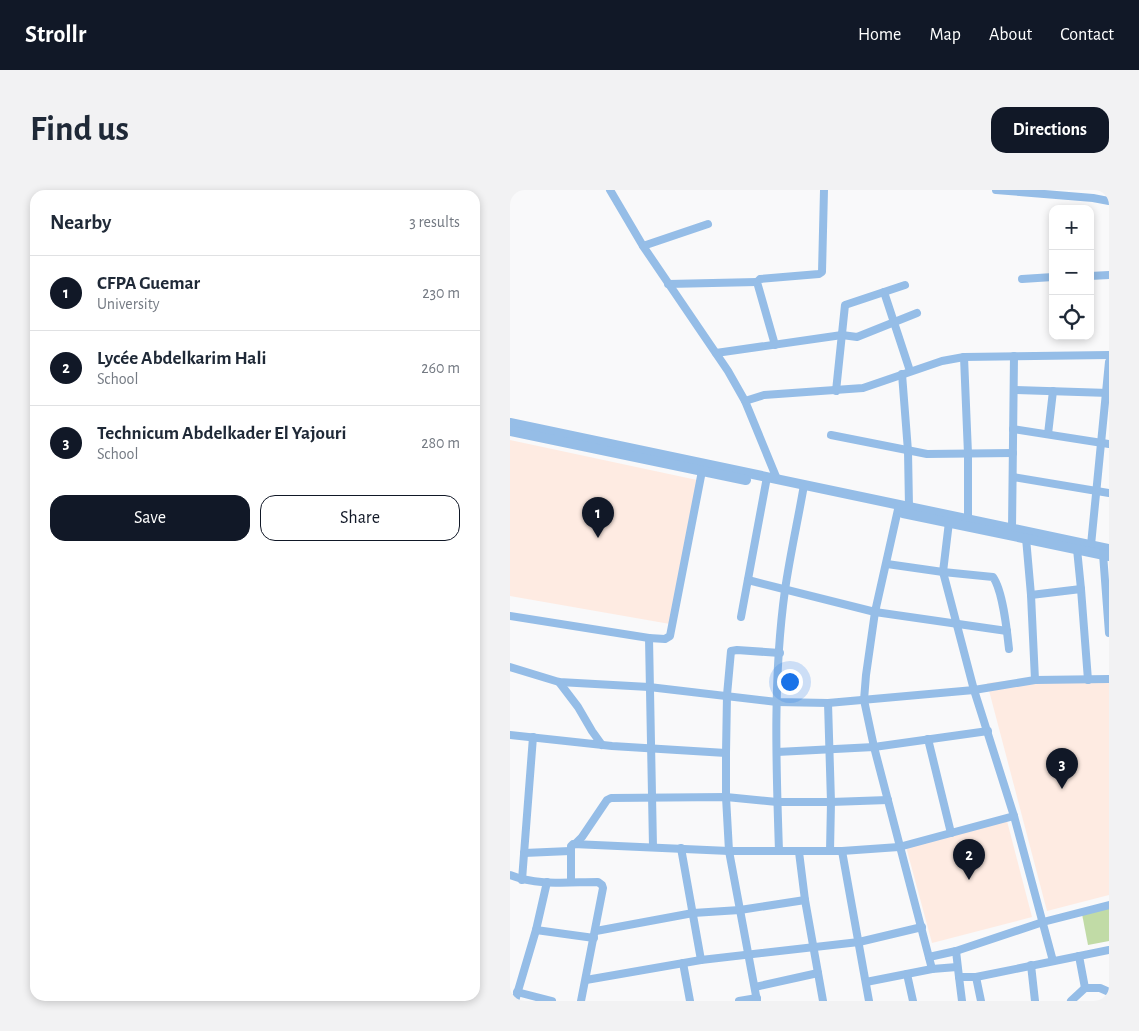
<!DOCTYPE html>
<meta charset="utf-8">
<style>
body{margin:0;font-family:"Alegreya Sans",sans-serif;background:#f2f2f3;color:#1f2937}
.controls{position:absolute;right:15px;top:15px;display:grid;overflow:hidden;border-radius:10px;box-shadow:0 2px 8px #0003}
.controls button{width:45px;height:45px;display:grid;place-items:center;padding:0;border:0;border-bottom:1px solid #e0e1e3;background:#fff;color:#1f2937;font:25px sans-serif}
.you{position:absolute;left:279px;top:491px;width:18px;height:18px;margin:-12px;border:4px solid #fff;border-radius:50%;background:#1a73e8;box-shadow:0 0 0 8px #1a73e833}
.badge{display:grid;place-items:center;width:32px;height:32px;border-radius:50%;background:#111827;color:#fff;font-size:16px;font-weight:700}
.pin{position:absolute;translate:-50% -41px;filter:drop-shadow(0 1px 2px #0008)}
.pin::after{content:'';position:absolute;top:26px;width:18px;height:15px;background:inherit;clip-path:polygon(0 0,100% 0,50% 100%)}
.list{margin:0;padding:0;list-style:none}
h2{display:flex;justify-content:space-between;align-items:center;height:65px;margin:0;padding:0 20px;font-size:21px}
h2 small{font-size:16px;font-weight:400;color:#747a83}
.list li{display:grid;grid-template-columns:32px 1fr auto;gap:15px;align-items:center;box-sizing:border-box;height:75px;padding:0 20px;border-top:1px solid #e0e1e3}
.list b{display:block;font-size:19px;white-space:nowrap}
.list p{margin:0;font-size:16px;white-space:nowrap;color:#747a83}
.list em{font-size:16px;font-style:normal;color:#747a83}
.actions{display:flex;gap:10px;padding:15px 20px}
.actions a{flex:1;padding:11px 0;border:1px solid #111827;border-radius:15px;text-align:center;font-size:18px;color:#111827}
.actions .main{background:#111827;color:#fff}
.icon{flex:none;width:28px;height:28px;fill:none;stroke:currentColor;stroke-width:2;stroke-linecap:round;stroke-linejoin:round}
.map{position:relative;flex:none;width:599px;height:811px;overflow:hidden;border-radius:15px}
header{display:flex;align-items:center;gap:30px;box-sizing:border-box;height:70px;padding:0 25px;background:#111827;color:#fff}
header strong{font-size:24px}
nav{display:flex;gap:28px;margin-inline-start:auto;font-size:18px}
.intro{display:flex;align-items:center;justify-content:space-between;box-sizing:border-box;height:120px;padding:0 30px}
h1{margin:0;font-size:35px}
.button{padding:12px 22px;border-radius:15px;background:#111827;color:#fff;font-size:18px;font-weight:700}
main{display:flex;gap:30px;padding:0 30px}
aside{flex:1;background:#fff;border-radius:15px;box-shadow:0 2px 8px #0003}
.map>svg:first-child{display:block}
.education{fill:#feebe2}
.green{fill:#c1dba6}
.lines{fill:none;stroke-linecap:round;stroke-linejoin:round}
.minor{stroke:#95bde7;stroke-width:8}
.tertiary{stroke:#95bde7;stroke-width:10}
</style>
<header>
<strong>Strollr</strong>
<nav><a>Home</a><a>Map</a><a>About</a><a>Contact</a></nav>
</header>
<div class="intro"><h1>Find us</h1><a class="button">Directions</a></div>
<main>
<aside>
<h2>Nearby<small>3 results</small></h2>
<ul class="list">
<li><span class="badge">1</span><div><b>CFPA Guemar</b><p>University</p></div><em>230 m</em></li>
<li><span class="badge">2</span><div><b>Lycée Abdelkarim Hali</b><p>School</p></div><em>260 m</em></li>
<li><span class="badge">3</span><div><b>Technicum Abdelkader El Yajouri</b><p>School</p></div><em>280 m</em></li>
</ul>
<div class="actions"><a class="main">Save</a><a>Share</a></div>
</aside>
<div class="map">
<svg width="599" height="811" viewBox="0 0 599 811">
<rect width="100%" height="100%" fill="#f9f9fa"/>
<!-- education -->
<g class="education">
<path d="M0,250l187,40 -27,144 -160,-28z"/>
<path d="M599,486v219l-62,16 -60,-228 53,-6z"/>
<path d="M496,627l26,100 -100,26 -27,-100z"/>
</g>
<!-- green -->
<path class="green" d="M599,717v34l-21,4 -6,-31z"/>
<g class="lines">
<!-- minor -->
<g class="minor">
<path d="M100,0l33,56 85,125 17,30 32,78"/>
<path d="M486,0l97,8 16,3"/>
<path d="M133,56l65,-22"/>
<path d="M580,86l19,-1"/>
<path d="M512,89l31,-2"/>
<path d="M158,94l89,-2"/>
<path d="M374,102l26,79"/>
<path d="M265,155l-18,-63 3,-3 59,-5 3,-2 2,-82"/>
<path d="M206,163l126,-18 15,2 60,-24"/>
<path d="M454,167l4,97v65"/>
<path d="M392,184l6,77 1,56"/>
<path d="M504,200l95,3"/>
<path d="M326,201l9,-86 60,-20"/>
<path d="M235,211l19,-6 99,-7 79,-27 22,-4 145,-2"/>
<path d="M503,239l96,15"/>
<path d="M538,244l5,-43"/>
<path d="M321,245l96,19 86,-1"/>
<path d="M503,287l96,16"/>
<path d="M389,315l-24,107 -9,63 -2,25 10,47 114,-16"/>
<path d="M439,332l-6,50 31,118 40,126 39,145"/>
<path d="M502,338l2,-172"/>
<path d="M516,348l5,57 4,85"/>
<path d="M581,355l18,-183"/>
<path d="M567,359l4,40 7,91"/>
<path d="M593,364l6,79"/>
<path d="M377,374l56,8 50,5c10,14 14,54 16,72"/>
<path d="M238,390l127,32 132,19"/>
<path d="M521,405l50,-6"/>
<path d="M0,426l139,22 4,209"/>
<path d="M231,427l26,-140"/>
<path d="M139,448l16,1 5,-3 32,-165"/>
<path d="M0,477l49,15 90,5 128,15 51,1 146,-13 61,-10 74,-1"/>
<path d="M49,492l19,25 14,24 10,14"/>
<path d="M318,513l3,99 -1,49"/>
<path d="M0,545l102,11 114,7"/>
<path d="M418,549l23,94"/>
<path d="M267,562l97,-5 58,222"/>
<path d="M65,654l7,-7 25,-37 4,-2 115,-1 51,5h54l57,-2"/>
<path d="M171,658l20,112"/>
<path d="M269,661c-3,-87 -6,-175 6,-261 5,-35 13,-70 19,-105"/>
<path d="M332,661l27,150"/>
<path d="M289,662l6,48 18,101"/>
<path d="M14,663l46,-2"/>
<path d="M0,685c27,11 59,7 88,7l4,3 1,3 -22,113"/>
<path d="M12,690l11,-143"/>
<path d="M61,692v-36l2,-2 156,7h113l57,-4 115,-31"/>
<path d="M26,740l58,8"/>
<path d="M86,741l97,-18 47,-3 65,-10"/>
<path d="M446,761l3,26h17l133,-27"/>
<path d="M569,766l6,32"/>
<path d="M419,767l27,-6 87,-29 66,-17"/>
<path d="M173,773l7,38"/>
<path d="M521,775l4,36"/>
<path d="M397,784l6,27"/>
<path d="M449,787l3,24"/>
<path d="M466,787l5,24"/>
<path d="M76,790l115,-20 158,-18 63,-15"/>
<path d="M356,792l66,-13 25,-2"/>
<path d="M245,797l63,-14"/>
<path d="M7,802l35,9"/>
<path d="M5,811l21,-71 11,-48"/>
<path d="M229,811l18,-3"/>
<path d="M247,811l-28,-150 -3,-54v-44l1,-58 4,-44 6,-1 43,3"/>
<path d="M561,811l14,-13h15l9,4"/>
</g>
<!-- tertiary -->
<g class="tertiary">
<path d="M0,233l599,126"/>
<path d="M0,241l236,49"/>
<path d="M393,323l206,43"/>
</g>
</g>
</svg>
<div class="controls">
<button>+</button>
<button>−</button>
<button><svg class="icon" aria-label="locate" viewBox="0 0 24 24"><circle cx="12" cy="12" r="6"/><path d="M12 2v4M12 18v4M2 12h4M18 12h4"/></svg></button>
</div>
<div class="you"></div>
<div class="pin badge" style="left:88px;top:348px">1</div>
<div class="pin badge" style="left:459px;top:690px">2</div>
<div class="pin badge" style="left:552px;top:599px">3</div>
</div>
</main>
